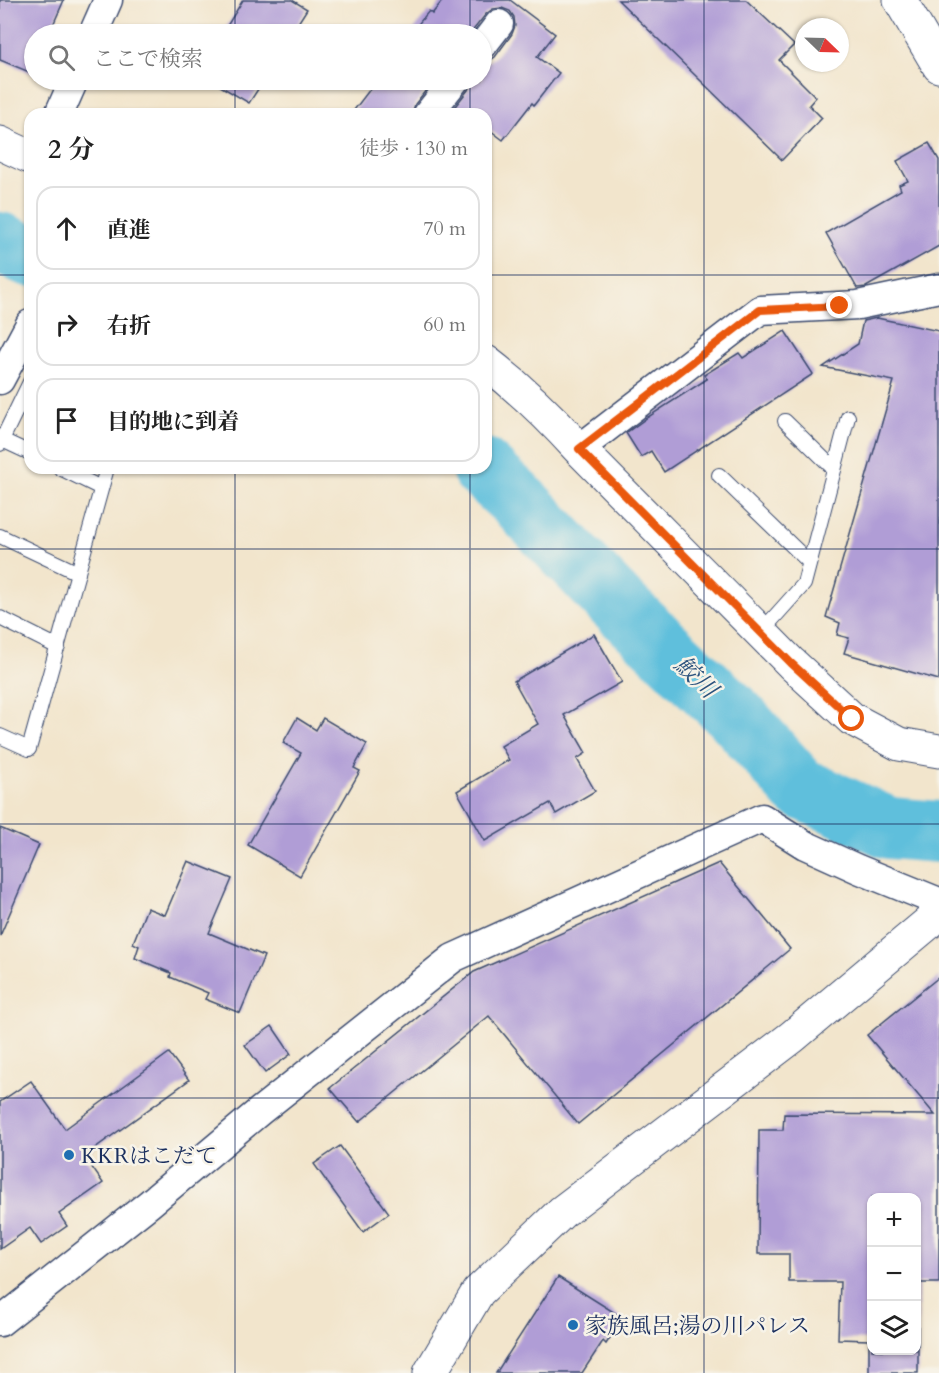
<!DOCTYPE html>
<html lang="ja">
<meta charset="utf-8">
<style>
body{margin:0;font-family:Cardo,"Noto Serif JP",serif;background:#f6f6f6;color:#222}
.controls{position:absolute;right:18px;bottom:18px;display:grid;overflow:hidden;border-radius:12px;box-shadow:0 2px 4px #0004}
.controls button{width:54px;height:54px;display:grid;place-items:center;padding:0;border:0;border-bottom:2px solid #e0e0e0;background:#fff;color:#222;font:30px sans-serif}
.compass{position:absolute;left:795px;top:18px;width:54px;height:54px;border-radius:50%;background:#fff;box-shadow:0 2px 4px #0004;rotate:113deg}
.stop{position:absolute;width:18px;height:18px;margin:-14px;border:4px solid #ea580c;border-radius:50%;background:#fff}
.stop.end{background:#ea580c;border-color:#fff;box-shadow:0 2px 6px #0008}
.list{margin:0;padding:0;list-style:none}
h2{display:flex;justify-content:space-between;align-items:center;height:78px;margin:0;padding:0 24px;font-size:26px}
h2 small{font-size:20px;font-weight:400;color:#767676}
.list li{display:grid;grid-template-columns:39px 1fr auto;gap:18px;align-items:center;box-sizing:border-box;height:84px;margin:0 12px 12px;padding:0 12px;border:2px solid #e0e0e0;border-radius:18px}
.list b{display:block;font-size:22px;white-space:nowrap}
.list em{font-size:20px;font-style:normal;color:#767676}
.icon{flex:none;width:33px;height:33px;fill:none;stroke:currentColor;stroke-width:2;stroke-linecap:round;stroke-linejoin:round}
.map{position:relative;flex:none;width:939px;height:1373px;overflow:hidden}
.search{position:absolute;background:#fff;box-shadow:0 2px 4px #0004;left:24px;top:24px;width:468px;height:66px;display:flex;align-items:center;gap:15px;box-sizing:border-box;padding:0 21px;border-radius:33px;color:#767676;font-size:22px}
.panel{position:absolute;background:#fff;box-shadow:0 2px 4px #0004;left:24px;top:108px;width:468px;height:366px;border-radius:18px}
.map>svg:first-child{display:block}
.lines{fill:none;stroke-linecap:round;stroke-linejoin:round}
.river{stroke:#5ebfdc;stroke-width:62}
.building{fill:#b09dd6;fill-rule:evenodd}
.service-casing{stroke:#3b4a6e;stroke-width:16}
.minor-casing{stroke:#3b4a6e;stroke-width:31}
.tertiary-casing{stroke:#3b4a6e;stroke-width:35}
.service{stroke:#fff;stroke-width:14}
.minor{stroke:#fff;stroke-width:28}
.tertiary{stroke:#fff;stroke-width:33}
.route{stroke:#ea580c;stroke-width:8}
.grid{fill:none;stroke:#1b2f5e;stroke-width:1.5;stroke-opacity:0.55}
.poi-dot{fill:#1f6fb2;stroke:#f7f3e8;stroke-width:2}
.labels{text-anchor:middle;stroke-width:5;stroke-linejoin:round;paint-order:stroke}
.poi-label{font-size:22px;fill:#1b2f5e;stroke:#f7f3e8;text-anchor:start}
.water-label{font-size:24px;font-style:italic;fill:#2c537e;stroke:#f7f3e8}
</style>
<div class="map">
<svg width="939" height="1373" viewBox="0 0 939 1373">
<rect width="100%" height="100%" fill="#f7f3e8"/>
<filter id="ink" filterUnits="userSpaceOnUse"><feTurbulence type="fractalNoise" baseFrequency=".0167" numOctaves="2"/><feDisplacementMap in="SourceGraphic" scale="12" xChannelSelector="R" yChannelSelector="G"/><feConvolveMatrix kernelMatrix="1 2 1 2 8 2 1 2 1" color-interpolation-filters="sRGB"/></filter>
<filter id="wash" filterUnits="userSpaceOnUse"><feTurbulence type="fractalNoise" baseFrequency=".008" numOctaves="4" result="noise"/><feDisplacementMap in="SourceGraphic" scale="24" xChannelSelector="R" yChannelSelector="G"/><feGaussianBlur stdDeviation="1.35" result="paint"/><feColorMatrix in="noise" values="0 0 0 0 0 0 0 0 0 0 0 0 0 0 0 0 0 1.4 0 .05"/><feComposite in="paint" operator="in"/></filter>
<g filter="url(#wash)">
<rect width="100%" height="100%" fill="#f2e5cc"/>
<g class="lines">
<!-- river -->
<g class="river">
<path d="M0,243l30,13"/>
<path d="M482,468l38,35 94,98 123,116 63,71 89,40 50,4"/>
</g>
</g>
<g id="blocks">
<!-- building -->
<g class="building">
<path d="M0,0h64l-15,34h-15v40l-34,-14z"/>
<path d="M243,0h49l15,9 -16,25h-69z"/>
<path d="M443,0h67l45,34 -18,23 22,16 -25,32 -2,-2 -29,37 -17,-13v-13h-37l19,-24 3,-7v-3h11v-18l7,-1 6,-4 17,-23 3,-8 -1,-9 -4,-6 -8,-3 -9,1 -7,5 -16,20h-60l19,-23 3,3z"/>
<path d="M618,0h128l48,45 -15,15 37,37 -7,8 13,13 -40,42z"/>
<path d="M210,80h54l-15,23z"/>
<path d="M377,80h57l-19,24 -3,10h-61z"/>
<path d="M929,143l10,17v86l-73,41 -9,1 -31,-55 75,-43 -2,-5 9,-4 -11,-20z"/>
<path d="M877,318l62,13v349l-95,-27 5,-15 -12,-3 3,-12 -14,-6 68,-236 -71,-14 35,-23 5,-23z"/>
<path d="M785,331l28,43 -149,98 -13,-21 -10,6 -15,-24 22,-16 59,-38 -3,-4 35,-22 4,5z"/>
<path d="M594,634l28,48 -58,33 22,38 -9,6 18,32 -39,23 -6,-11 -65,38 -28,-50 52,-31 -8,-14 37,-22 -24,-43z"/>
<path d="M297,718l19,12 7,-12 44,26 -13,24 6,3 -60,105 -52,-31 53,-92 -18,-10z"/>
<path d="M0,828l39,17 -39,91z"/>
<path d="M188,861l44,18 -23,54 55,23 -24,57 -35,-14 3,-6 -38,-16 1,-4 -36,-15 4,-12 -6,-3 14,-35 18,7z"/>
<path d="M719,863l71,86 -212,175 -89,-108 -130,106 -29,-34 144,-116z"/>
<path d="M939,977v306h-21v90h-49v-33l-31,-1 2,-57h-51v-28h-31l1,-124h24l1,-16 151,1 -68,-80zM872,1197h44v153h-44z"/>
<path d="M272,1026l19,28 -26,19 -20,-28z"/>
<path d="M169,1053l20,27 -105,76 19,27 -44,31 8,12 -26,18 -11,-16 -30,21v-147l31,-21 34,48z"/>
<path d="M340,1146l49,67 -26,19 -49,-68z"/>
<path d="M558,1277l65,41 -17,26 -3,-3 -21,32h-86z"/>
</g>
</g>
</g>
<g filter="url(#ink)">
<use href="#blocks" fill-opacity="0" stroke="#3b4a6e" stroke-width="1.5"/>
<g class="lines">
<!-- service casing -->
<g class="service-casing">
<g id="service">
<path d="M785,421l49,48"/>
<path d="M0,439l30,14"/>
<path d="M0,444l30,-62"/>
<path d="M60,468l41,20"/>
<path d="M719,475l90,87"/>
<path d="M0,536l78,37"/>
<path d="M0,618l58,29"/>
<path d="M761,632l43,-48 44,-167"/>
<path d="M0,736l29,13 78,-281"/>
</g>
</g>
<!-- minor casing -->
<g class="minor-casing">
<g id="minor">
<path d="M93,34l15,-34"/>
<path d="M482,46l17,-22"/>
<path d="M59,114l15,-34"/>
<path d="M428,114l27,-34"/>
<path d="M0,380l30,-56"/>
<path d="M579,449l181,-139 98,-5 81,-17"/>
<path d="M0,1322l149,-118 111,-93 193,-153 309,-140 43,27 53,24 81,33"/>
</g>
</g>
<!-- tertiary casing -->
<g class="tertiary-casing">
<g id="tertiary">
<path d="M900,0l39,66"/>
<path d="M0,143l30,14"/>
<path d="M486,362c34,26 64,55 93,87l212,214 61,56 47,25 40,7"/>
<path d="M430,1373l48,-81 84,-80 230,-175 147,-123"/>
</g>
</g>
<!-- service -->
<use href="#service" class="service"/>
<!-- minor -->
<use href="#minor" class="minor"/>
<!-- tertiary -->
<use href="#tertiary" class="tertiary"/>
</g>
</g>
<g class="lines" filter="url(#ink)">
<!-- route -->
<path class="route" d="M840,306l-80,4 -181,139 212,214 61,56"/>
</g>
<!-- grid -->
<path class="grid" d="M235,0v34M470,0v34M704,0v1373M235,80v34M470,80v34M0,275h30M486,275h453M235,468v905M470,468v905M0,549h939M0,824h939M0,1098h939"/>
<!-- markers -->
<g class="poi-dot">
<circle cx="69" cy="1155" r="6"/>
<circle cx="573" cy="1325" r="6"/>
</g>
<g class="labels">
<!-- poi labels -->
<g class="poi-label">
<text x="81" y="1163">KKRはこだて</text>
<text x="585" y="1333">家族風呂;湯の川パレス</text>
</g>
<!-- water labels -->
<g class="water-label">
<text transform="translate(696 677) rotate(44)" y="8">鮫川</text>
</g>
</g>
</svg>
<div class="controls">
<button>+</button>
<button>−</button>
<button><svg class="icon" aria-label="layers" viewBox="0 0 24 24"><path d="M12 4l9 5-9 5-9-5zM3 14l9 5 9-5"/></svg></button>
</div>
<svg class="compass" viewBox="-18 -18 36 36"><path d="M0-13l5 13h-10z" fill="#e53935"/><path d="M0 13l5-13h-10z" fill="#767676"/></svg>
<div class="stop" style="left:852px;top:719px"></div>
<div class="stop end" style="left:840px;top:306px"></div>
<div class="search"><svg class="icon" aria-label="search" viewBox="0 0 24 24"><circle cx="10" cy="10" r="6"/><path d="M15 15l6 6"/></svg>ここで検索</div>
<section class="panel">
<h2>2 分<small>徒歩 · 130 m</small></h2>
<ul class="list">
<li><svg class="icon" aria-label="ahead" viewBox="0 0 24 24"><path d="M12 20V5M6 11l6-6 6 6"/></svg><div><b>直進</b></div><em>70 m</em></li>
<li><svg class="icon" aria-label="right" viewBox="0 0 24 24"><path d="M7 20v-9h11M14 6l5 5-5 5"/></svg><div><b>右折</b></div><em>60 m</em></li>
<li><svg class="icon" aria-label="arrive" viewBox="0 0 24 24"><path d="M6 21V4h12l-3 4 3 4H6"/></svg><div><b>目的地に到着</b></div></li>
</ul>
</section>
</div>
